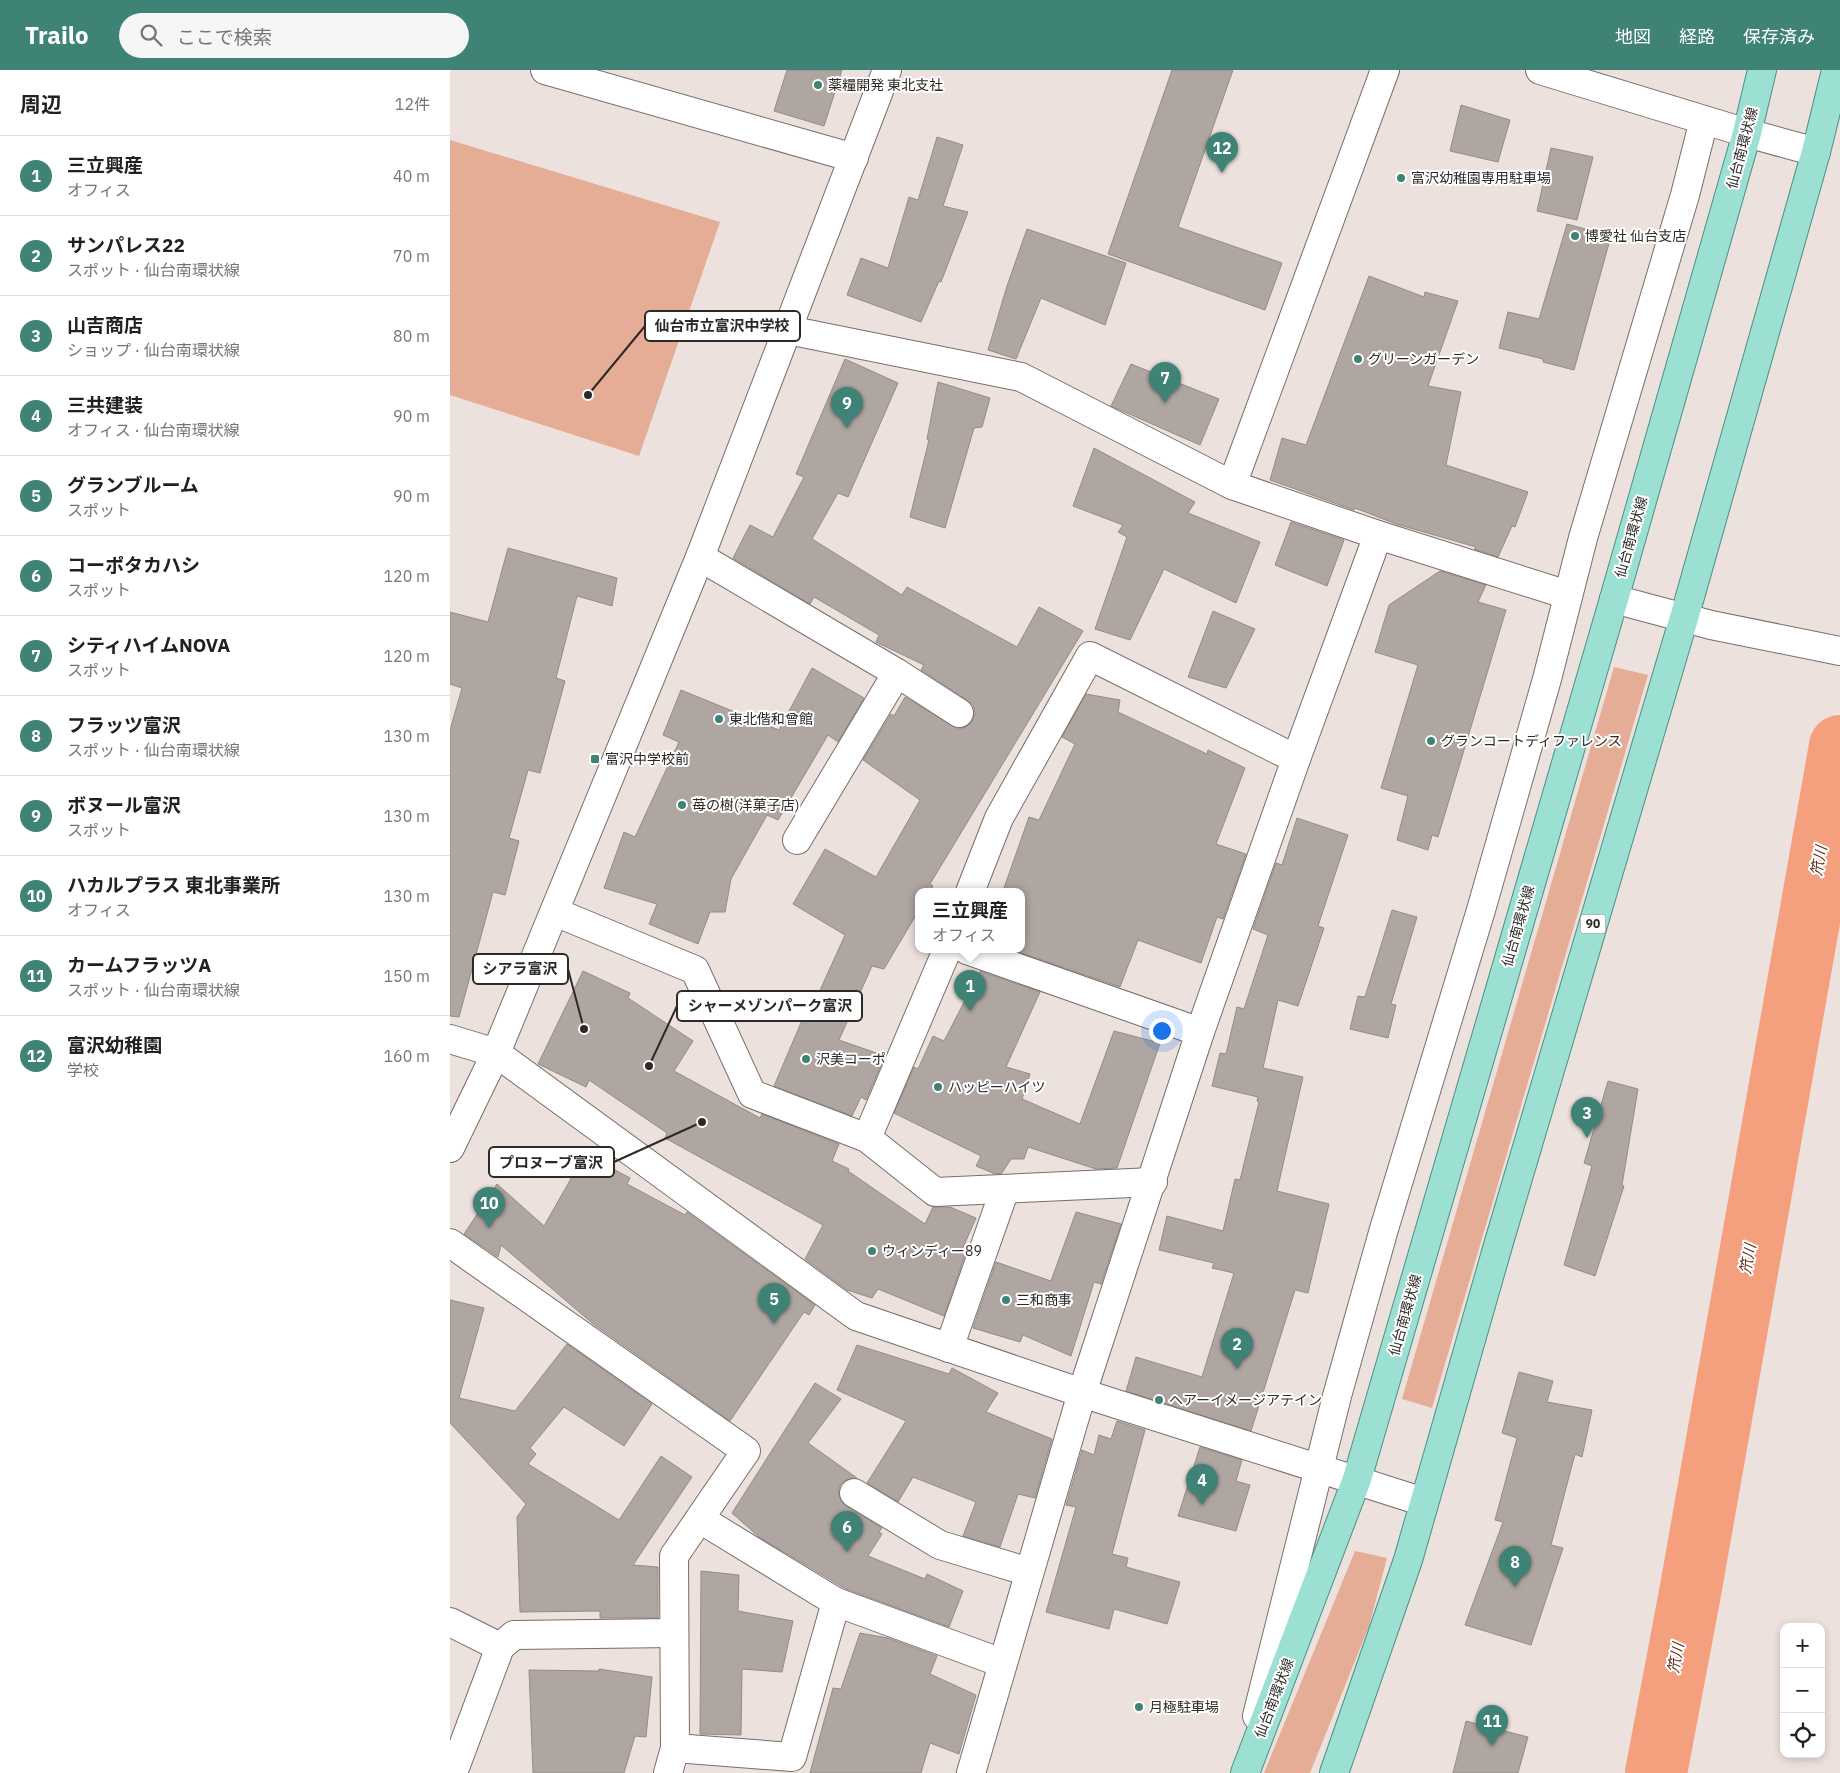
<!DOCTYPE html>
<html lang="ja">
<meta charset="utf-8">
<style>
body{margin:0;font-family:"IBM Plex Sans","Noto Sans JP",sans-serif;background:#f6f6f6;color:#202124}
.controls{position:absolute;right:15px;bottom:15px;display:grid;overflow:hidden;border-radius:10px;box-shadow:0 2px 8px #0003}
.controls button{width:45px;height:45px;display:grid;place-items:center;padding:0;border:0;border-bottom:1px solid #e0e0e0;background:#fff;color:#202124;font:25px sans-serif}
.you{position:absolute;left:711px;top:960px;width:18px;height:18px;margin:-12px;border:4px solid #fff;border-radius:50%;background:#1a73e8;box-shadow:0 0 0 8px #1a73e833}
.badge{display:grid;place-items:center;width:32px;height:32px;border-radius:50%;background:#3f8377;color:#fff;font-size:16px;font-weight:700}
.pin{position:absolute;translate:-50% -41px;filter:drop-shadow(0 1px 2px #0008)}
.pin::after{content:'';position:absolute;top:26px;width:18px;height:15px;background:inherit;clip-path:polygon(0 0,100% 0,50% 100%)}
.popup{position:absolute;left:465px;top:818px;width:110px;height:65px;box-sizing:border-box;display:grid;place-content:center;border-radius:10px;background:#fff;filter:drop-shadow(0 1px 4px #0005);font-size:16px;white-space:nowrap;color:#757577}
.popup b{font-size:19px;color:#202124}
.popup::after{content:'';position:absolute;left:50%;top:100%;margin-left:-10px;border:10px solid transparent;border-top-color:#fff}
.list{margin:0;padding:0;list-style:none}
h2{display:flex;justify-content:space-between;align-items:center;height:65px;margin:0;padding:0 20px;font-size:21px}
h2 small{font-size:16px;font-weight:400;color:#757577}
.list li{display:grid;grid-template-columns:32px 1fr auto;gap:15px;align-items:center;box-sizing:border-box;height:80px;padding:0 20px;border-top:1px solid #e0e0e0}
.list b{display:block;font-size:19px;white-space:nowrap}
.list p{margin:0;font-size:16px;white-space:nowrap;color:#757577}
.list em{font-size:16px;font-style:normal;color:#757577}
.icon{flex:none;width:28px;height:28px;fill:none;stroke:currentColor;stroke-width:2;stroke-linecap:round;stroke-linejoin:round}
.map{position:relative;flex:none;width:1390px;height:1703px;overflow:hidden}
header{display:flex;align-items:center;gap:30px;box-sizing:border-box;height:70px;padding:0 25px;background:#3f8377;color:#fff}
header strong{font-size:24px}
nav{display:flex;gap:28px;margin-inline-start:auto;font-size:18px}
.search{width:350px;height:45px;background:#f6f6f6;display:flex;align-items:center;gap:12px;box-sizing:border-box;padding:0 18px;border-radius:28px;color:#757577;font-size:19px}
main{display:flex}
aside{flex:1;background:#fff}
.map>svg:first-child{display:block}
.green{fill:#e5ac96}
.lines{fill:none;stroke-linecap:round;stroke-linejoin:round}
.river{stroke:#f4a07f;stroke-width:62}
.building{fill:#afa5a1;stroke:#958b87}
.minor-casing{stroke:#776e6a;stroke-width:30}
.major-casing{stroke:#4a9184;stroke-width:30}
.minor{stroke:#fff;stroke-width:28}
.major{stroke:#9cdfd3;stroke-width:28}
.poi-dot{fill:#3f8377;stroke:#fff;stroke-width:2}
.labels{text-anchor:middle;stroke-width:4;stroke-linejoin:round;paint-order:stroke}
.shield{fill:#fff;stroke:#6c6968;stroke-width:1}
.shield-label{font-size:12px;font-weight:bold;fill:#2d2927}
.poi-label{font-size:14px;fill:#2d2927;stroke:#fff;text-anchor:start}
.street-label{font-size:14px;fill:#2d2927;stroke:#fff}
.water-label{font-size:15px;font-style:italic;fill:#602b14;stroke:#fff}
.leader{fill:none;stroke:#2d2927;stroke-width:2}
.callout-dot{fill:#2d2927;stroke:#fff;stroke-width:2}
.callout{fill:#fff;stroke:#2d2927;stroke-width:2}
.callout-label{font-size:15px;text-anchor:middle;font-weight:bold;fill:#2d2927}
</style>
<header>
<strong>Trailo</strong>
<div class="search"><svg class="icon" aria-label="search" viewBox="0 0 24 24"><circle cx="10" cy="10" r="6"/><path d="M15 15l6 6"/></svg>ここで検索</div>
<nav><a>地図</a><a>経路</a><a>保存済み</a></nav>
</header>
<main>
<aside>
<h2>周辺<small>12件</small></h2>
<ul class="list">
<li><span class="badge">1</span><div><b>三立興産</b><p>オフィス</p></div><em>40 m</em></li>
<li><span class="badge">2</span><div><b>サンパレス22</b><p>スポット · 仙台南環状線</p></div><em>70 m</em></li>
<li><span class="badge">3</span><div><b>山吉商店</b><p>ショップ · 仙台南環状線</p></div><em>80 m</em></li>
<li><span class="badge">4</span><div><b>三共建装</b><p>オフィス · 仙台南環状線</p></div><em>90 m</em></li>
<li><span class="badge">5</span><div><b>グランブルーム</b><p>スポット</p></div><em>90 m</em></li>
<li><span class="badge">6</span><div><b>コーポタカハシ</b><p>スポット</p></div><em>120 m</em></li>
<li><span class="badge">7</span><div><b>シティハイムNOVA</b><p>スポット</p></div><em>120 m</em></li>
<li><span class="badge">8</span><div><b>フラッツ富沢</b><p>スポット · 仙台南環状線</p></div><em>130 m</em></li>
<li><span class="badge">9</span><div><b>ボヌール富沢</b><p>スポット</p></div><em>130 m</em></li>
<li><span class="badge">10</span><div><b>ハカルプラス 東北事業所</b><p>オフィス</p></div><em>130 m</em></li>
<li><span class="badge">11</span><div><b>カームフラッツA</b><p>スポット · 仙台南環状線</p></div><em>150 m</em></li>
<li><span class="badge">12</span><div><b>富沢幼稚園</b><p>学校</p></div><em>160 m</em></li>
</ul>
</aside>
<div class="map">
<svg width="1390" height="1703" viewBox="0 0 1390 1703">
<rect width="100%" height="100%" fill="#ece1dd"/>
<!-- green -->
<g class="green">
<path d="M0,70l270,82 -81,234 -189,-61z"/>
<path d="M1164,597l34,8 -216,733 -30,-9z"/>
<path d="M905,1481l32,7 -18,68 -59,147h-46z"/>
</g>
<g class="lines">
<!-- river -->
<path class="river" d="M1206,1703l34,-180 150,-847"/>
</g>
<!-- building -->
<g class="building">
<path d="M337,0h55l-18,56 -50,-15z"/>
<path d="M722,0h61l-55,157 104,36 -17,47 -157,-56z"/>
<path d="M1011,35l49,15 -12,42 -48,-11z"/>
<path d="M487,67l26,8 -20,61 25,6 -27,70 -2,-1 -18,41 -74,-27 14,-37 27,10 21,-71 9,3z"/>
<path d="M1101,78l42,9 -16,63 -40,-9z"/>
<path d="M1117,154l44,12 -37,134 -31,-8v-3l-44,-11 9,-36 31,7z"/>
<path d="M577,159l99,34 -21,62 -64,-27 -25,61 -28,-9 19,-64z"/>
<path d="M919,206l55,21 1,-5 33,9 -30,85 33,6 -15,73 82,27 -13,35 -3,-1 -14,31 -24,-8 2,-2 -80,-23 -41,-16 -1,2 -84,-30 12,-42 24,7z"/>
<path d="M395,289l53,24 -50,114 -10,-4 -26,46 90,56 5,-8 110,60 22,-40 44,24 -153,253 3,2 -4,6h-10v18l-35,59 -12,-3 -33,74 46,16 -19,44 -5,-3 -9,19 -78,-30 29,-68 4,1 38,-84 -52,-31 32,-55 51,28 44,-77 -57,-40 28,-46 3,2 11,-19 53,32 8,-2 6,-5 3,-9 -2,-8 -6,-5 -46,-30 3,-5 -48,-23 3,-7 -65,-38 -4,7 -77,-46 17,-33 23,12 31,-60 -8,-3z"/>
<path d="M681,294l88,35 -19,46 -89,-39z"/>
<path d="M488,312l52,16 -8,29 -8,1 -29,100 -35,-11 19,-77 -2,-1z"/>
<path d="M644,378l101,54 -7,11 72,29 -24,61 -72,-34 -34,71 -35,-11 32,-92 -9,-5 5,-7 -50,-19z"/>
<path d="M841,452l53,18 -17,46 -52,-21z"/>
<path d="M58,478l109,30 -5,28 -35,-10 -21,82 9,3 -25,92 -12,-3 -19,68 10,3 -14,54 -12,-3 -34,125 -9,-1v-286l12,-42 -12,-4v-72l38,10z"/>
<path d="M990,501l46,14 -8,17 28,8 -68,227 -6,-2 -4,15 -31,-10 11,-44 -27,-8 37,-123 -43,-13 14,-47z"/>
<path d="M763,541l42,18 -29,59 -38,-11z"/>
<path d="M362,598l52,30 -26,44 -10,-7 -50,85 -11,-5 -36,64 -6,33h-15l-12,32 -49,-20 8,-20 -53,-16 20,-56 11,5 44,-95 -16,-7 18,-45 98,40z"/>
<path d="M636,624l34,6 -2,12 89,42 1,-4 37,18 -29,76 30,10 -23,65 -6,-2 -16,46 -63,-23 -18,47 -107,-37h8v-58l-17,-4 25,-71 10,3 36,-76 -13,-7z"/>
<path d="M847,748l51,17 -30,91 6,2 -26,78 -20,-6 -15,68 40,9 -26,114 52,13 -21,89 -13,-3 -44,141 -125,-40 10,-34 66,20 32,-104 -22,-5 2,-5 -55,-13 8,-34 56,15 12,-52 5,1 19,-78 -2,-1 1,-4 -46,-11 8,-33 6,1 11,-47 7,2 24,-74 -15,-6 23,-66 6,2z"/>
<path d="M942,840l25,7 -26,87 5,1 -8,33 -38,-9 8,-33 7,1z"/>
<path d="M133,901l47,22 -2,5 65,43 -19,30 86,47 2,-4 77,30 -7,17 17,8 -1,2 77,53 8,-17h17l26,11 -14,32 4,2 -22,64 -66,-27 -6,9 -25,-8 -42,-31 18,-34 -158,-87 2,-5 -78,-53 -3,7 -48,-23z"/>
<path d="M530,901l60,21 -34,75 24,7 -8,25 58,25 34,-93 46,12 -43,125 -21,1 -68,-22 -4,12h-13l-9,14 -7,1 -19,-8 5,-10 -87,-43 20,-46 4,2 15,-33 11,5z"/>
<path d="M1158,1011l30,8 -16,96 2,1 -29,90 -31,-11 28,-99 -8,-3z"/>
<path d="M135,1084l45,24 -3,6 58,31 2,-3 128,93 -6,10 -5,-3 -74,109 -138,-98 -91,-78 -3,12 -34,-23 33,-50 47,42z"/>
<path d="M626,1142l45,12 -20,60 -7,-2 -23,74 -48,-21 -3,7 -47,-14 23,-66 55,19z"/>
<path d="M0,1230l34,8 -25,90 56,13 52,-67 85,60 -28,42 -60,-39 -34,41 6,6 -8,10 91,56 42,-64 31,21 -59,88 25,2v51h-58v-7l-80,1 -3,-95 9,-13 -76,-81z"/>
<path d="M407,1275l92,29 3,-6 46,25 -12,19 66,27 -17,59 -17,-4 -18,53 -37,-11 13,-34 -63,-25 -15,25 -31,-19 39,-62 -69,-31z"/>
<path d="M1069,1302l34,9 -6,21 45,8 -10,47 -7,-3 -24,91 12,3 -32,97 -66,-20 38,-103 -8,-2 22,-82 -15,-5z"/>
<path d="M365,1313l26,16 -33,44 49,35 -11,2 -6,5 -2,8 3,8 5,5 36,22 -3,4 3,2 -14,22 57,23 2,-5 36,17 -14,36 -103,-38 -87,-52 -27,-24z"/>
<path d="M667,1351l28,9 -33,124 16,4 -2,9 54,15 -13,42 -53,-15 -5,20 -63,-17 30,-105 -10,-2 16,-55 12,5 5,-20 12,4z"/>
<path d="M750,1377l42,13 -6,21 14,4 -14,46 -58,-15z"/>
<path d="M251,1501l38,4 -1,36 55,10 -11,51 -40,-3 -1,66 -41,-1z"/>
<path d="M410,1563l28,5 49,18 -7,18 46,21 -17,59 -29,-11 -9,30h-111l23,-85 8,1z"/>
<path d="M149,1599l53,8 -6,60 -11,-1 -11,37h-91l-4,-103 70,1z"/>
<path d="M1016,1651l62,16 -10,36h-65z"/>
</g>
<g class="lines">
<!-- minor casing -->
<g class="minor-casing">
<g id="minor">
<path d="M95,0l309,88"/>
<path d="M1090,0l207,63 69,19"/>
<path d="M338,260l233,47 211,108 146,50 190,60"/>
<path d="M782,415l153,-415"/>
<path d="M250,487l197,116 62,40"/>
<path d="M1164,529l97,26 129,26"/>
<path d="M347,770l100,-167"/>
<path d="M520,822l29,-74 91,-162 206,103"/>
<path d="M105,842l140,58 57,124 115,44 68,54 218,-10"/>
<path d="M517,880l233,82"/>
<path d="M0,969l46,14 360,263 226,77 342,109"/>
<path d="M417,1068l80,-188"/>
<path d="M0,1078l46,-95 204,-496 187,-487"/>
<path d="M0,1173l296,208 -72,105 1,192 -7,25"/>
<path d="M499,1278l56,-159"/>
<path d="M404,1423l86,52 89,27"/>
<path d="M250,1449l136,83 166,61"/>
<path d="M0,1552l50,25 14,-12 159,-2"/>
<path d="M807,1646l80,-320 47,-167 97,-319 66,-231 36,-141 102,-343 19,-75"/>
<path d="M225,1678l117,9 44,-155"/>
<path d="M3,1703l47,-126"/>
<path d="M521,1703l111,-380 118,-361 96,-273 82,-224"/>
</g>
</g>
<!-- major casing -->
<g class="major-casing">
<g id="major">
<path d="M795,1703l112,-294 257,-880 133,-466 15,-63"/>
<path d="M884,1703l74,-213 91,-318 185,-624 132,-466 20,-82"/>
</g>
</g>
<!-- minor -->
<use href="#minor" class="minor"/>
<!-- major -->
<use href="#major" class="major"/>
</g>
<!-- markers -->
<g class="poi-dot">
<circle cx="368" cy="15" r="5"/>
<circle cx="951" cy="108" r="5"/>
<circle cx="1125" cy="166" r="5"/>
<circle cx="908" cy="289" r="5"/>
<circle cx="269" cy="649" r="5"/>
<circle cx="981" cy="671" r="5"/>
<rect x="140" y="684" width="10" height="10" rx="2.5"/>
<circle cx="232" cy="735" r="5"/>
<circle cx="356" cy="989" r="5"/>
<circle cx="488" cy="1017" r="5"/>
<circle cx="422" cy="1181" r="5"/>
<circle cx="556" cy="1230" r="5"/>
<circle cx="709" cy="1330" r="5"/>
<circle cx="689" cy="1637" r="5"/>
</g>
<g class="labels">
<!-- shield labels -->
<rect class="shield" x="1130.5" y="844.5" width="25" height="19" rx="4"/>
<g class="shield-label">
<text x="1143" y="858">90</text>
</g>
<!-- poi labels -->
<g class="poi-label">
<text x="378" y="20">薬糧開発 東北支社</text>
<text x="961" y="113">富沢幼稚園専用駐車場</text>
<text x="1135" y="171">博愛社 仙台支店</text>
<text x="918" y="294">グリーンガーデン</text>
<text x="279" y="654">東北偕和曾館</text>
<text x="991" y="676">グランコートディファレンス</text>
<text x="155" y="694">富沢中学校前</text>
<text x="242" y="740">苺の樹(洋菓子店)</text>
<text x="366" y="994">沢美コーポ</text>
<text x="498" y="1022">ハッピーハイツ</text>
<text x="432" y="1186">ウィンディー89</text>
<text x="566" y="1235">三和商事</text>
<text x="719" y="1335">ヘアーイメージアテイン</text>
<text x="699" y="1642">月極駐車場</text>
</g>
<!-- street labels -->
<g class="street-label">
<text transform="translate(1292 78) rotate(-75)" y="5">仙台南環状線</text>
<text transform="translate(1181 467) rotate(-74)" y="5">仙台南環状線</text>
<text transform="translate(1068 856) rotate(-74)" y="5">仙台南環状線</text>
<text transform="translate(955 1245) rotate(-74)" y="5">仙台南環状線</text>
<text transform="translate(824 1628) rotate(-69)" y="5">仙台南環状線</text>
</g>
<!-- water labels -->
<g class="water-label">
<text transform="translate(1369 791) rotate(-80)" y="5">笊川</text>
<text transform="translate(1298 1189) rotate(-80)" y="5">笊川</text>
<text transform="translate(1226 1588) rotate(-80)" y="5">笊川</text>
</g>
</g>
<!-- callouts -->
<path class="leader" d="M138 325L195 256M134 959L118 899M199 996L227 936M252 1052L164 1092"/>
<g class="callout-dot">
<circle cx="138" cy="325" r="5"/>
<circle cx="134" cy="959" r="5"/>
<circle cx="199" cy="996" r="5"/>
<circle cx="252" cy="1052" r="5"/>
</g>
<g class="callout">
<rect x="195" y="241" width="155" height="30" rx="5"/>
<rect x="23" y="884" width="95" height="30" rx="5"/>
<rect x="227" y="921" width="185" height="30" rx="5"/>
<rect x="39" y="1077" width="125" height="30" rx="5"/>
</g>
<g class="callout-label">
<text x="272" y="261">仙台市立富沢中学校</text>
<text x="70" y="904">シアラ富沢</text>
<text x="320" y="941">シャーメゾンパーク富沢</text>
<text x="101" y="1098">プロヌーブ富沢</text>
</g>
</svg>
<div class="controls">
<button>+</button>
<button>−</button>
<button><svg class="icon" aria-label="locate" viewBox="0 0 24 24"><circle cx="12" cy="12" r="6"/><path d="M12 2v4M12 18v4M2 12h4M18 12h4"/></svg></button>
</div>
<div class="you"></div>
<div class="pin badge" style="left:520px;top:941px">1</div>
<div class="popup"><b>三立興産</b>オフィス</div>
<div class="pin badge" style="left:787px;top:1299px">2</div>
<div class="pin badge" style="left:1137px;top:1068px">3</div>
<div class="pin badge" style="left:752px;top:1435px">4</div>
<div class="pin badge" style="left:324px;top:1254px">5</div>
<div class="pin badge" style="left:397px;top:1482px">6</div>
<div class="pin badge" style="left:715px;top:333px">7</div>
<div class="pin badge" style="left:1065px;top:1517px">8</div>
<div class="pin badge" style="left:397px;top:358px">9</div>
<div class="pin badge" style="left:39px;top:1158px">10</div>
<div class="pin badge" style="left:1042px;top:1676px">11</div>
<div class="pin badge" style="left:772px;top:103px">12</div>
</div>
</main>
